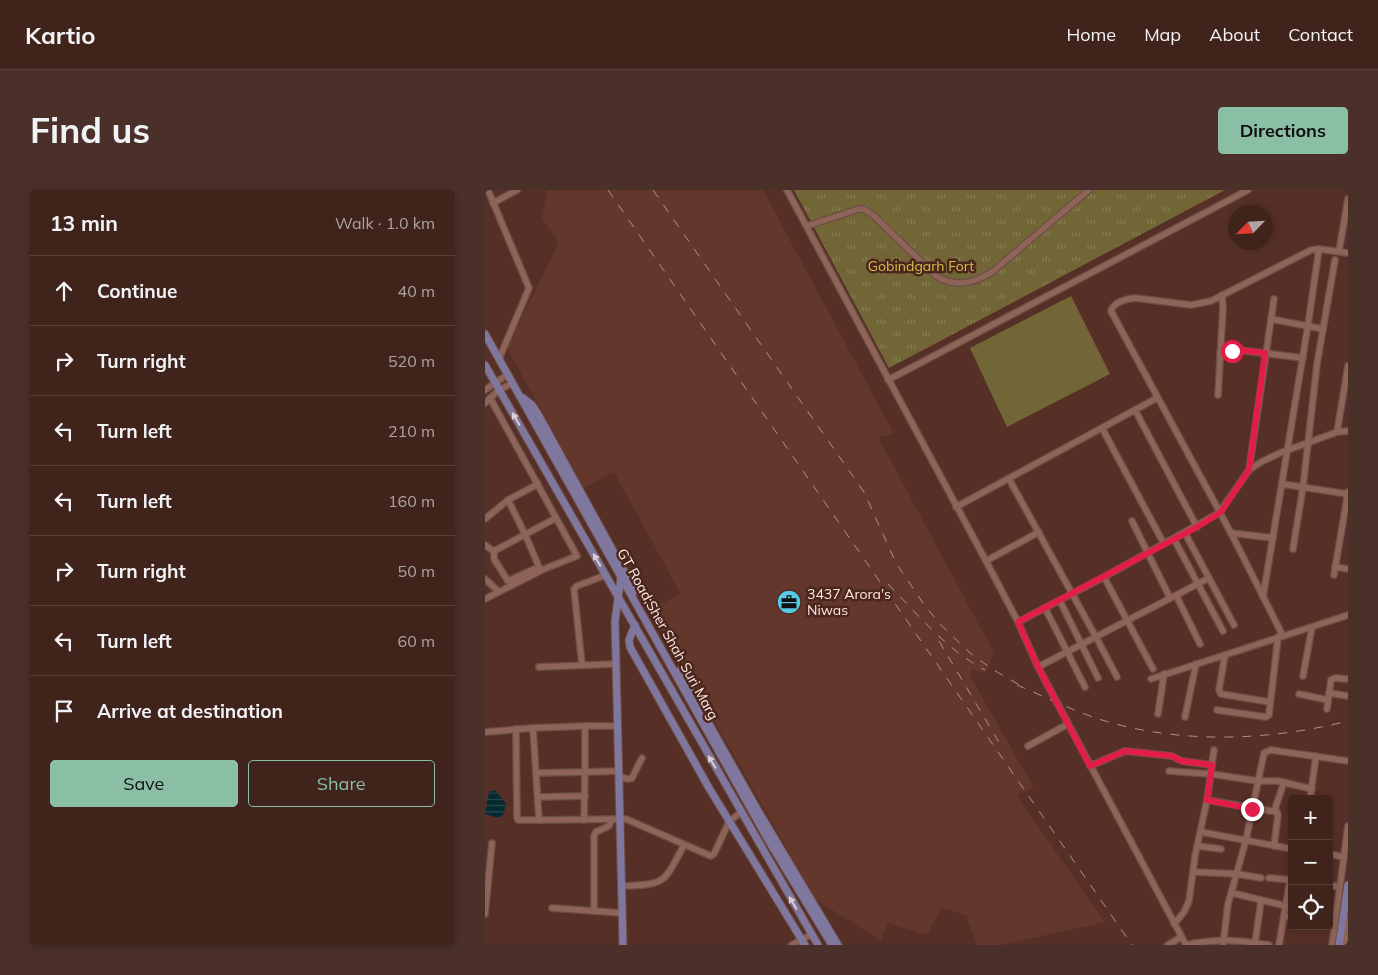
<!DOCTYPE html>
<meta charset="utf-8">
<style>
body{margin:0;font-family:Mulish,sans-serif;background:#4b3029;color:#f1f3f6}
.controls{position:absolute;right:15px;bottom:15px;display:grid;overflow:hidden;border-radius:5px;box-shadow:0 2px 8px #0003}
.controls button{width:45px;height:45px;display:grid;place-items:center;padding:0;border:0;border-bottom:1px solid #59413b;background:#40241c;color:#f1f3f6;font:25px sans-serif}
.compass{position:absolute;left:743px;top:15px;width:45px;height:45px;border-radius:50%;background:#40241c;box-shadow:0 2px 8px #0003;rotate:245deg}
.stop{position:absolute;width:15px;height:15px;margin:-11px;border:4px solid #e11d48;border-radius:50%;background:#fff}
.stop.end{background:#e11d48;border-color:#fff;box-shadow:0 1px 5px #0008}
.list{margin:0;padding:0;list-style:none}
h2{display:flex;justify-content:space-between;align-items:center;height:65px;margin:0;padding:0 20px;font-size:21px}
h2 small{font-size:16px;font-weight:400;color:#aea4a3}
.list li{display:grid;grid-template-columns:32px 1fr auto;gap:15px;align-items:center;box-sizing:border-box;height:70px;padding:0 20px;border-top:1px solid #59413b}
.list b{display:block;font-size:19px;white-space:nowrap}
.list em{font-size:16px;font-style:normal;color:#aea4a3}
.actions{display:flex;gap:10px;padding:15px 20px}
.actions a{flex:1;padding:11px 0;border:1px solid #8abfa5;border-radius:5px;text-align:center;font-size:18px;color:#8abfa5}
.actions .main{background:#8abfa5;color:#111}
.icon{flex:none;width:28px;height:28px;fill:none;stroke:currentColor;stroke-width:2;stroke-linecap:round;stroke-linejoin:round}
.map{position:relative;flex:none;width:863px;height:755px;overflow:hidden;border-radius:5px}
header{display:flex;align-items:center;gap:30px;box-sizing:border-box;height:70px;padding:0 25px;background:#40241c;border-bottom:1px solid #59413b}
header strong{font-size:24px}
nav{display:flex;gap:28px;margin-inline-start:auto;font-size:18px}
.intro{display:flex;align-items:center;justify-content:space-between;box-sizing:border-box;height:120px;padding:0 30px}
h1{margin:0;font-size:35px}
.button{padding:12px 22px;border-radius:5px;background:#8abfa5;color:#111;font-size:18px;font-weight:700}
main{display:flex;gap:30px;padding:0 30px}
aside{flex:1;background:#40241c;border-radius:5px;box-shadow:0 2px 8px #0003}
.map>svg:first-child{display:block}
.built{fill:#64372c}
.grass{fill:url(#grass-tufts)}
.pitch{fill:#726637}
.water{fill:url(#water-rules)}
.lines{fill:none;stroke-linecap:round;stroke-linejoin:round}
.minor-casing{stroke:#6d4e46;stroke-width:8}
.major-casing{stroke:#6d4e46;stroke-width:9}
.minor{stroke:#8e6358;stroke-width:5.5}
.major{stroke:#80779f;stroke-width:7}
.rail{stroke:#ae928a;stroke-width:1;stroke-dasharray:9 9;stroke-linecap:butt}
.oneway{fill:#deccd3}
.route{stroke:#e11d48;stroke-width:6}
.labels{text-anchor:middle;stroke-width:5;stroke-linejoin:round;paint-order:stroke}
.park-label{font-size:14px;fill:#dbbe4b;stroke:#4b261c}
.poi-label{font-size:14px;fill:#fde9e4;stroke:#4b261c;text-anchor:start}
.street-label{font-size:14px;fill:#fde9e4;stroke:#4b261c}
</style>
<header>
<strong>Kartio</strong>
<nav><a>Home</a><a>Map</a><a>About</a><a>Contact</a></nav>
</header>
<div class="intro"><h1>Find us</h1><a class="button">Directions</a></div>
<main>
<aside>
<h2>13 min<small>Walk · 1.0 km</small></h2>
<ul class="list">
<li><svg class="icon" aria-label="ahead" viewBox="0 0 24 24"><path d="M12 20V5M6 11l6-6 6 6"/></svg><div><b>Continue</b></div><em>40 m</em></li>
<li><svg class="icon" aria-label="right" viewBox="0 0 24 24"><path d="M7 20v-9h11M14 6l5 5-5 5"/></svg><div><b>Turn right</b></div><em>520 m</em></li>
<li><svg class="icon" aria-label="left" viewBox="0 0 24 24"><path d="M17 20v-9H6M10 6l-5 5 5 5"/></svg><div><b>Turn left</b></div><em>210 m</em></li>
<li><svg class="icon" aria-label="left" viewBox="0 0 24 24"><path d="M17 20v-9H6M10 6l-5 5 5 5"/></svg><div><b>Turn left</b></div><em>160 m</em></li>
<li><svg class="icon" aria-label="right" viewBox="0 0 24 24"><path d="M7 20v-9h11M14 6l5 5-5 5"/></svg><div><b>Turn right</b></div><em>50 m</em></li>
<li><svg class="icon" aria-label="left" viewBox="0 0 24 24"><path d="M17 20v-9H6M10 6l-5 5 5 5"/></svg><div><b>Turn left</b></div><em>60 m</em></li>
<li><svg class="icon" aria-label="arrive" viewBox="0 0 24 24"><path d="M6 21V4h12l-3 4 3 4H6"/></svg><div><b>Arrive at destination</b></div></li>
</ul>
<div class="actions"><a class="main">Save</a><a>Share</a></div>
</aside>
<div class="map">
<svg width="863" height="755" viewBox="0 0 863 755">
<defs>
<pattern id="grass-tufts" width="24" height="20" patternUnits="userSpaceOnUse" patternTransform="scale(1.25)"><rect width="24" height="20" fill="#726637"/><path d="M3 7l-1-3M5 7V3M7 7l1-3M15 17l-1-3M17 17v-4M19 17l1-3" fill="none" stroke="#877c54"/></pattern>
<pattern id="water-rules" width="6" height="5" patternUnits="userSpaceOnUse" patternTransform="scale(1.25)"><rect width="6" height="5" fill="#042930"/><path d="M0 2.5h6" fill="none" stroke="#2a484e"/></pattern>
</defs>
<rect width="100%" height="100%" fill="#563026"/>
<!-- built -->
<path class="built" d="M61,0h217l131,244 -16,3 116,216 -9,20 -14,-4 -1,7 64,112 -18,7 89,127 -105,23h-23l-11,-30 -25,-8 -14,28 -39,-12 -7,17 -65,-40 -165,-291 30,-15 -67,-122 -30,16 -77,-140 52,-106 -17,-24 5,-21z"/>
<!-- grass -->
<path class="grass" d="M309,0h431l-336,178z"/>
<!-- pitch -->
<path class="pitch" d="M586,106l39,78 -103,53 -37,-79z"/>
<!-- water -->
<path class="water" d="M10,600l11,14 -3,11 -5,3 -13,-4 4,-22z"/>
<g class="lines">
<!-- minor casing -->
<g class="minor-casing">
<g id="minor">
<path d="M3,0l41,98 -30,71"/>
<path d="M302,0l199,371 32,61 20,45 148,278"/>
<path d="M8,13l24,-13"/>
<path d="M322,36l52,-17h5l9,6 63,61c20,12 38,7 56,-4l97,-82"/>
<path d="M854,61l9,-52"/>
<path d="M786,129l52,10"/>
<path d="M735,162l19,-2 64,8"/>
<path d="M403,190l360,-190"/>
<path d="M0,200l23,-16"/>
<path d="M733,205l5,-87 -1,-13"/>
<path d="M0,213l14,-13 14,-7"/>
<path d="M650,220l62,117"/>
<path d="M617,238l62,116"/>
<path d="M852,242l11,-66"/>
<path d="M764,280l25,-171"/>
<path d="M524,289l87,158 21,40"/>
<path d="M797,294l66,10"/>
<path d="M471,317l201,-109"/>
<path d="M0,329l23,-19"/>
<path d="M647,331l38,77"/>
<path d="M700,343l49,92"/>
<path d="M746,343l42,5"/>
<path d="M689,349l49,92"/>
<path d="M0,355l7,5h4l60,-32"/>
<path d="M808,359l10,-62 14,-123 18,-104"/>
<path d="M9,361v8l14,22 31,-14 -14,-33 -17,-34 30,-16"/>
<path d="M501,371l53,-29"/>
<path d="M850,377l13,2"/>
<path d="M849,385l14,-83"/>
<path d="M619,387l49,92"/>
<path d="M0,389l14,13"/>
<path d="M691,405l24,49"/>
<path d="M778,407l45,-272 11,-76"/>
<path d="M0,409l59,-30 33,-13 -87,-158"/>
<path d="M575,411l38,77"/>
<path d="M560,418l40,79"/>
<path d="M533,432l86,-45 115,-64 30,-43 12,-8 19,-9 57,-21 11,-1"/>
<path d="M798,446l-52,-103 -120,-222c3,-9 15,-12 24,-13l56,7 20,-4 100,-51 8,-1 29,4"/>
<path d="M740,465l-6,35 2,4 49,8"/>
<path d="M97,475l-8,-76 3,-3 29,-11"/>
<path d="M54,477l77,-3"/>
<path d="M553,477l171,-89"/>
<path d="M818,486l9,-49"/>
<path d="M666,489l197,-64"/>
<path d="M844,503l19,3"/>
<path d="M814,504l29,6"/>
<path d="M842,519l4,-29 4,-2 13,1"/>
<path d="M732,520l49,7 3,-2 9,-78"/>
<path d="M673,524l6,-40"/>
<path d="M700,527l11,-53"/>
<path d="M100,536h33"/>
<path d="M48,538l6,92 87,-1 85,37 3,-2 15,-32 12,-10"/>
<path d="M31,539l1,88 1,3h21"/>
<path d="M0,542l48,-4 52,-2v46l34,-1"/>
<path d="M543,556l40,-22"/>
<path d="M605,576l35,-15 47,5 10,5 30,4"/>
<path d="M684,581l42,3 47,7h20l34,8"/>
<path d="M51,583l49,-1 -1,48"/>
<path d="M134,587l9,2 4,-1 10,-20"/>
<path d="M53,607l47,-1"/>
<path d="M825,609l6,-43"/>
<path d="M722,610l70,12"/>
<path d="M716,642l91,17"/>
<path d="M713,656l23,3"/>
<path d="M789,656l4,-31 -3,-6 9,-27"/>
<path d="M844,664l15,3"/>
<path d="M709,682l43,2 24,4"/>
<path d="M784,688l23,2"/>
<path d="M844,695l11,2"/>
<path d="M137,696c45,-2 41,-2 62,-41"/>
<path d="M747,703l54,13"/>
<path d="M67,718l70,5"/>
<path d="M109,721v-75l2,-4 13,-6 3,-7"/>
<path d="M0,724l7,-71"/>
<path d="M799,726l8,1"/>
<path d="M689,734l10,-12 5,-11 6,-45 12,-56 7,-50"/>
<path d="M770,753l6,-42"/>
<path d="M307,755l20,-11"/>
<path d="M683,755l13,-8"/>
<path d="M701,755c31,-7 52,-5 83,0"/>
<path d="M738,755l5,-41 18,-64 18,-87 7,-3 77,11"/>
<path d="M794,755l11,-65"/>
<path d="M847,755l16,-119"/>
<path d="M859,755l4,-26"/>
</g>
</g>
<!-- major casing -->
<g class="major-casing">
<g id="major">
<path d="M0,144l285,509 62,102"/>
<path d="M0,175l333,580"/>
<path d="M38,208l9,7 7,11 96,175"/>
<path d="M136,387l-6,44 8,324"/>
<path d="M150,435l-6,15 1,7 79,141 96,157"/>
<path d="M194,481l78,138 81,136"/>
<path d="M854,755l9,-60"/>
</g>
</g>
<!-- minor -->
<use href="#minor" class="minor"/>
<!-- major -->
<use href="#major" class="major"/>
<!-- rail -->
<g class="rail">
<path d="M123,0l524,755"/>
<path d="M168,0l211,302 32,71 29,43 17,20 28,27 22,16 31,18"/>
<path d="M403,394c30,31 59,66 97,86"/>
<path d="M454,451l61,103"/>
<path d="M532,495c31,13 62,29 95,38 76,21 160,17 236,-2"/>
</g>
</g>
<!-- one-way arrows -->
<defs><path id="oneway-solid" d="M-6-.8H1V-3.2L6.5 0L1 3.2V.8H-6Z" transform="scale(1.25)"/></defs>
<g class="oneway">
<use href="#oneway-solid" transform="translate(31 229) rotate(-120)"/>
<use href="#oneway-solid" transform="translate(112 370) rotate(-120)"/>
<use href="#oneway-solid" transform="translate(227 572) rotate(-120)"/>
<use href="#oneway-solid" transform="translate(308 713) rotate(-120)"/>
</g>
<g class="lines">
<!-- route -->
<path class="route" d="M747,161l7,-1 26,3 -16,117 -28,42 -24,15 -179,95 20,45 52,99 35,-15 47,5 10,5 30,4 -5,35 45,9"/>
</g>
<!-- icons -->
<defs>
<g id="office-disc" transform="scale(1.25)"><circle r="9.5" fill="#57c9e2" stroke="#4b261c"/><path d="M-6-3h4V-5.5h4V-3h4V5H-6ZM-1-4.5V-3h2v-1.5ZM-6 0V1H6V0Z" fill="#111"/></g>
</defs>
<g fill-rule="evenodd">
<use href="#office-disc" x="304" y="412"/>
</g>
<g class="labels">
<!-- park labels -->
<g class="park-label">
<text x="436" y="81">Gobindgarh Fort</text>
</g>
<!-- poi labels -->
<g class="poi-label">
<text x="322" y="409">3437 Arora's<tspan x="322" dy="16">Niwas</tspan></text>
</g>
<!-- street labels -->
<g class="street-label">
<text transform="translate(183 444) rotate(61)" y="5">GT Road;Sher Shah Suri Marg</text>
</g>
</g>
</svg>
<div class="controls">
<button>+</button>
<button>−</button>
<button><svg class="icon" aria-label="locate" viewBox="0 0 24 24"><circle cx="12" cy="12" r="6"/><path d="M12 2v4M12 18v4M2 12h4M18 12h4"/></svg></button>
</div>
<svg class="compass" viewBox="-18 -18 36 36"><path d="M0-13l5 13h-10z" fill="#e53935"/><path d="M0 13l5-13h-10z" fill="#aea4a3"/></svg>
<div class="stop" style="left:747px;top:161px"></div>
<div class="stop end" style="left:767px;top:619px"></div>
</div>
</main>
